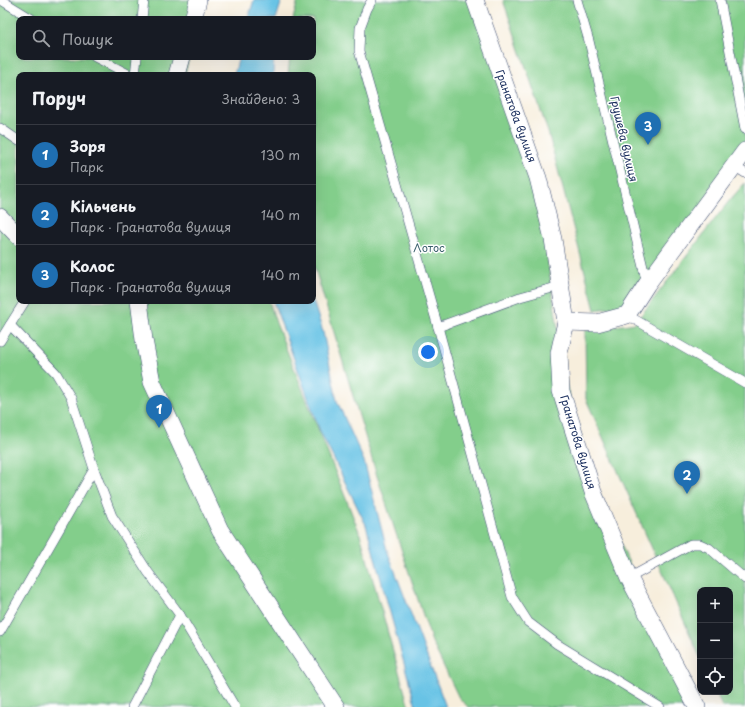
<!DOCTYPE html>
<html lang="uk">
<meta charset="utf-8">
<style>
body{margin:0;font-family:"Playpen Sans",sans-serif;background:#20242c;color:#f1f3f6}
.controls{position:absolute;right:12px;bottom:12px;display:grid;overflow:hidden;border-radius:8px;box-shadow:0 4px 16px #0002}
.controls button{width:36px;height:36px;display:grid;place-items:center;padding:0;border:0;border-bottom:1px solid #363941;background:#171b24;color:#f1f3f6;font:20px sans-serif}
.you{position:absolute;left:428px;top:352px;width:14px;height:14px;margin:-10px;border:3px solid #fff;border-radius:50%;background:#1a73e8;box-shadow:0 0 0 6px #1a73e833}
.badge{display:grid;place-items:center;width:26px;height:26px;border-radius:50%;background:#1f6fb2;color:#fff;font-size:13px;font-weight:700}
.pin{position:absolute;translate:-50% -33px;filter:drop-shadow(0 1px 2px #0008)}
.pin::after{content:'';position:absolute;top:21px;width:14px;height:12px;background:inherit;clip-path:polygon(0 0,100% 0,50% 100%)}
.list{margin:0;padding:0;list-style:none}
h2{display:flex;justify-content:space-between;align-items:center;height:52px;margin:0;padding:0 16px;font-size:17px}
h2 small{font-size:13px;font-weight:400;color:#9ea1a6}
.list li{display:grid;grid-template-columns:26px 1fr auto;gap:12px;align-items:center;box-sizing:border-box;height:60px;padding:0 16px;border-top:1px solid #363941}
.list b{display:block;font-size:15px;white-space:nowrap}
.list p{margin:0;font-size:13px;white-space:nowrap;color:#9ea1a6}
.list em{font-size:13px;font-style:normal;color:#9ea1a6}
.icon{flex:none;width:22px;height:22px;fill:none;stroke:currentColor;stroke-width:2;stroke-linecap:round;stroke-linejoin:round}
.map{position:relative;flex:none;width:745px;height:707px;overflow:hidden}
.search{position:absolute;background:#171b24;box-shadow:0 4px 16px #0002;left:16px;top:16px;width:300px;height:44px;display:flex;align-items:center;gap:10px;box-sizing:border-box;padding:0 14px;border-radius:8px;color:#9ea1a6;font-size:15px}
.panel{position:absolute;background:#171b24;box-shadow:0 4px 16px #0002;left:16px;top:72px;width:300px;height:232px;border-radius:8px}
.map>svg:first-child{display:block}
.green{fill:#83ce8b;stroke:#4f7e74}
.water{fill:#67c3e5;stroke:#4179a2}
.lines{fill:none;stroke-linecap:round;stroke-linejoin:round}
.lane-casing{stroke:#3c4c71;stroke-width:10}
.street-casing{stroke:#3c4c71;stroke-width:18}
.lane{stroke:#fff;stroke-width:9}
.street{stroke:#fff;stroke-width:17}
.labels{text-anchor:middle;stroke-width:3;stroke-linejoin:round;paint-order:stroke}
.street-label{font-size:11px;fill:#1b2f5e;stroke:#fff}
.park-label{font-size:11px;fill:#3a5f6c;stroke:#fff}
</style>
<div class="map">
<svg width="745" height="707" viewBox="0 0 745 707">
<rect width="100%" height="100%" fill="#fff"/>
<filter id="ink" filterUnits="userSpaceOnUse"><feTurbulence type="fractalNoise" baseFrequency=".025" numOctaves="2"/><feDisplacementMap in="SourceGraphic" scale="8" xChannelSelector="R" yChannelSelector="G"/><feConvolveMatrix kernelMatrix="1 2 1 2 8 2 1 2 1" color-interpolation-filters="sRGB"/></filter>
<filter id="wash" filterUnits="userSpaceOnUse"><feTurbulence type="fractalNoise" baseFrequency=".012" numOctaves="4" result="noise"/><feDisplacementMap in="SourceGraphic" scale="16" xChannelSelector="R" yChannelSelector="G"/><feGaussianBlur stdDeviation="0.9" result="paint"/><feColorMatrix in="noise" values="0 0 0 0 0 0 0 0 0 0 0 0 0 0 0 0 0 1.4 0 .05"/><feComposite in="paint" operator="in"/></filter>
<g filter="url(#wash)">
<rect width="100%" height="100%" fill="#f7eedc"/>
<!-- green -->
<g class="green">
<path d="M0,0h205l-5,19h-181v38h170l-4,18h-166v226h250l7,22 84,211 49,173h-409z"/>
<path d="M298,0h182l52,153 34,231 22,84 103,239h-223l-9,-9 -27,-56 -55,-166 -64,-214v-187h-25l2,-18h23v-38h-20z"/>
<path d="M503,0h242v157l-117,148 -33,5 -47,-178z"/>
<path d="M745,183v524h-23l-6,-15h14v-102h-30v67l-114,-258 -1,-68 50,-8 94,-122z"/>
</g>
<!-- water -->
<g class="water">
<path d="M254,0h28l-6,19h-28z"/>
<path d="M239,57h35l-1,18h-39z"/>
<path d="M273,301h40l10,31 14,69 27,60 23,89 59,157h-30l-50,-182 -46,-94z"/>
</g>
</g>
<g filter="url(#ink)">
<g class="lines">
<!-- lane casing -->
<g class="lane-casing">
<g id="lane">
<path d="M1,0l31,19"/>
<path d="M372,0l-5,9 -7,19 -1,23 79,276 74,270 16,25 29,22 103,63"/>
<path d="M577,0l12,41 58,243"/>
<path d="M720,0l25,129"/>
<path d="M142,19l2,-19"/>
<path d="M95,57l35,18"/>
<path d="M135,75l2,-18"/>
<path d="M0,128l19,13"/>
<path d="M734,166l11,7"/>
<path d="M627,315l118,68"/>
<path d="M10,325l46,48 15,25 23,71 18,47 36,56 32,43 55,92"/>
<path d="M438,327l82,-30 40,-11"/>
<path d="M0,341l25,-40"/>
<path d="M629,578l62,-34h9l9,4 36,31"/>
<path d="M0,632l94,-163"/>
<path d="M132,707l48,-92"/>
</g>
</g>
<!-- street casing -->
<g class="street-casing">
<g id="street">
<path d="M475,0l63,178 15,61 13,83 -7,31 2,38 32,101 36,86 68,129"/>
<path d="M193,19l5,-19"/>
<path d="M177,75l5,-18"/>
<path d="M0,217l19,20"/>
<path d="M139,301l5,39 8,42 68,148 116,177"/>
<path d="M566,322l31,1 30,-8 20,-31 98,-133"/>
</g>
</g>
<!-- lane -->
<use href="#lane" class="lane"/>
<!-- street -->
<use href="#street" class="street"/>
</g>
</g>
<g class="labels">
<!-- street labels -->
<g class="street-label">
<text transform="translate(516 116) rotate(70)" y="4">Гранатова вулиця</text>
<text transform="translate(624 139) rotate(77)" y="4">Грушева вулиця</text>
<text transform="translate(578 442) rotate(73)" y="4">Гранатова вулиця</text>
</g>
<!-- park labels -->
<g class="park-label">
<text x="429" y="252">Лотос</text>
</g>
</g>
</svg>
<div class="controls">
<button>+</button>
<button>−</button>
<button><svg class="icon" aria-label="locate" viewBox="0 0 24 24"><circle cx="12" cy="12" r="6"/><path d="M12 2v4M12 18v4M2 12h4M18 12h4"/></svg></button>
</div>
<div class="you"></div>
<div class="pin badge" style="left:159px;top:428px">1</div>
<div class="pin badge" style="left:687px;top:494px">2</div>
<div class="pin badge" style="left:648px;top:145px">3</div>
<div class="search"><svg class="icon" aria-label="search" viewBox="0 0 24 24"><circle cx="10" cy="10" r="6"/><path d="M15 15l6 6"/></svg>Пошук</div>
<section class="panel">
<h2>Поруч<small>Знайдено: 3</small></h2>
<ul class="list">
<li><span class="badge">1</span><div><b>Зоря</b><p>Парк</p></div><em>130 m</em></li>
<li><span class="badge">2</span><div><b>Кільчень</b><p>Парк · Гранатова вулиця</p></div><em>140 m</em></li>
<li><span class="badge">3</span><div><b>Колос</b><p>Парк · Гранатова вулиця</p></div><em>140 m</em></li>
</ul>
</section>
</div>
